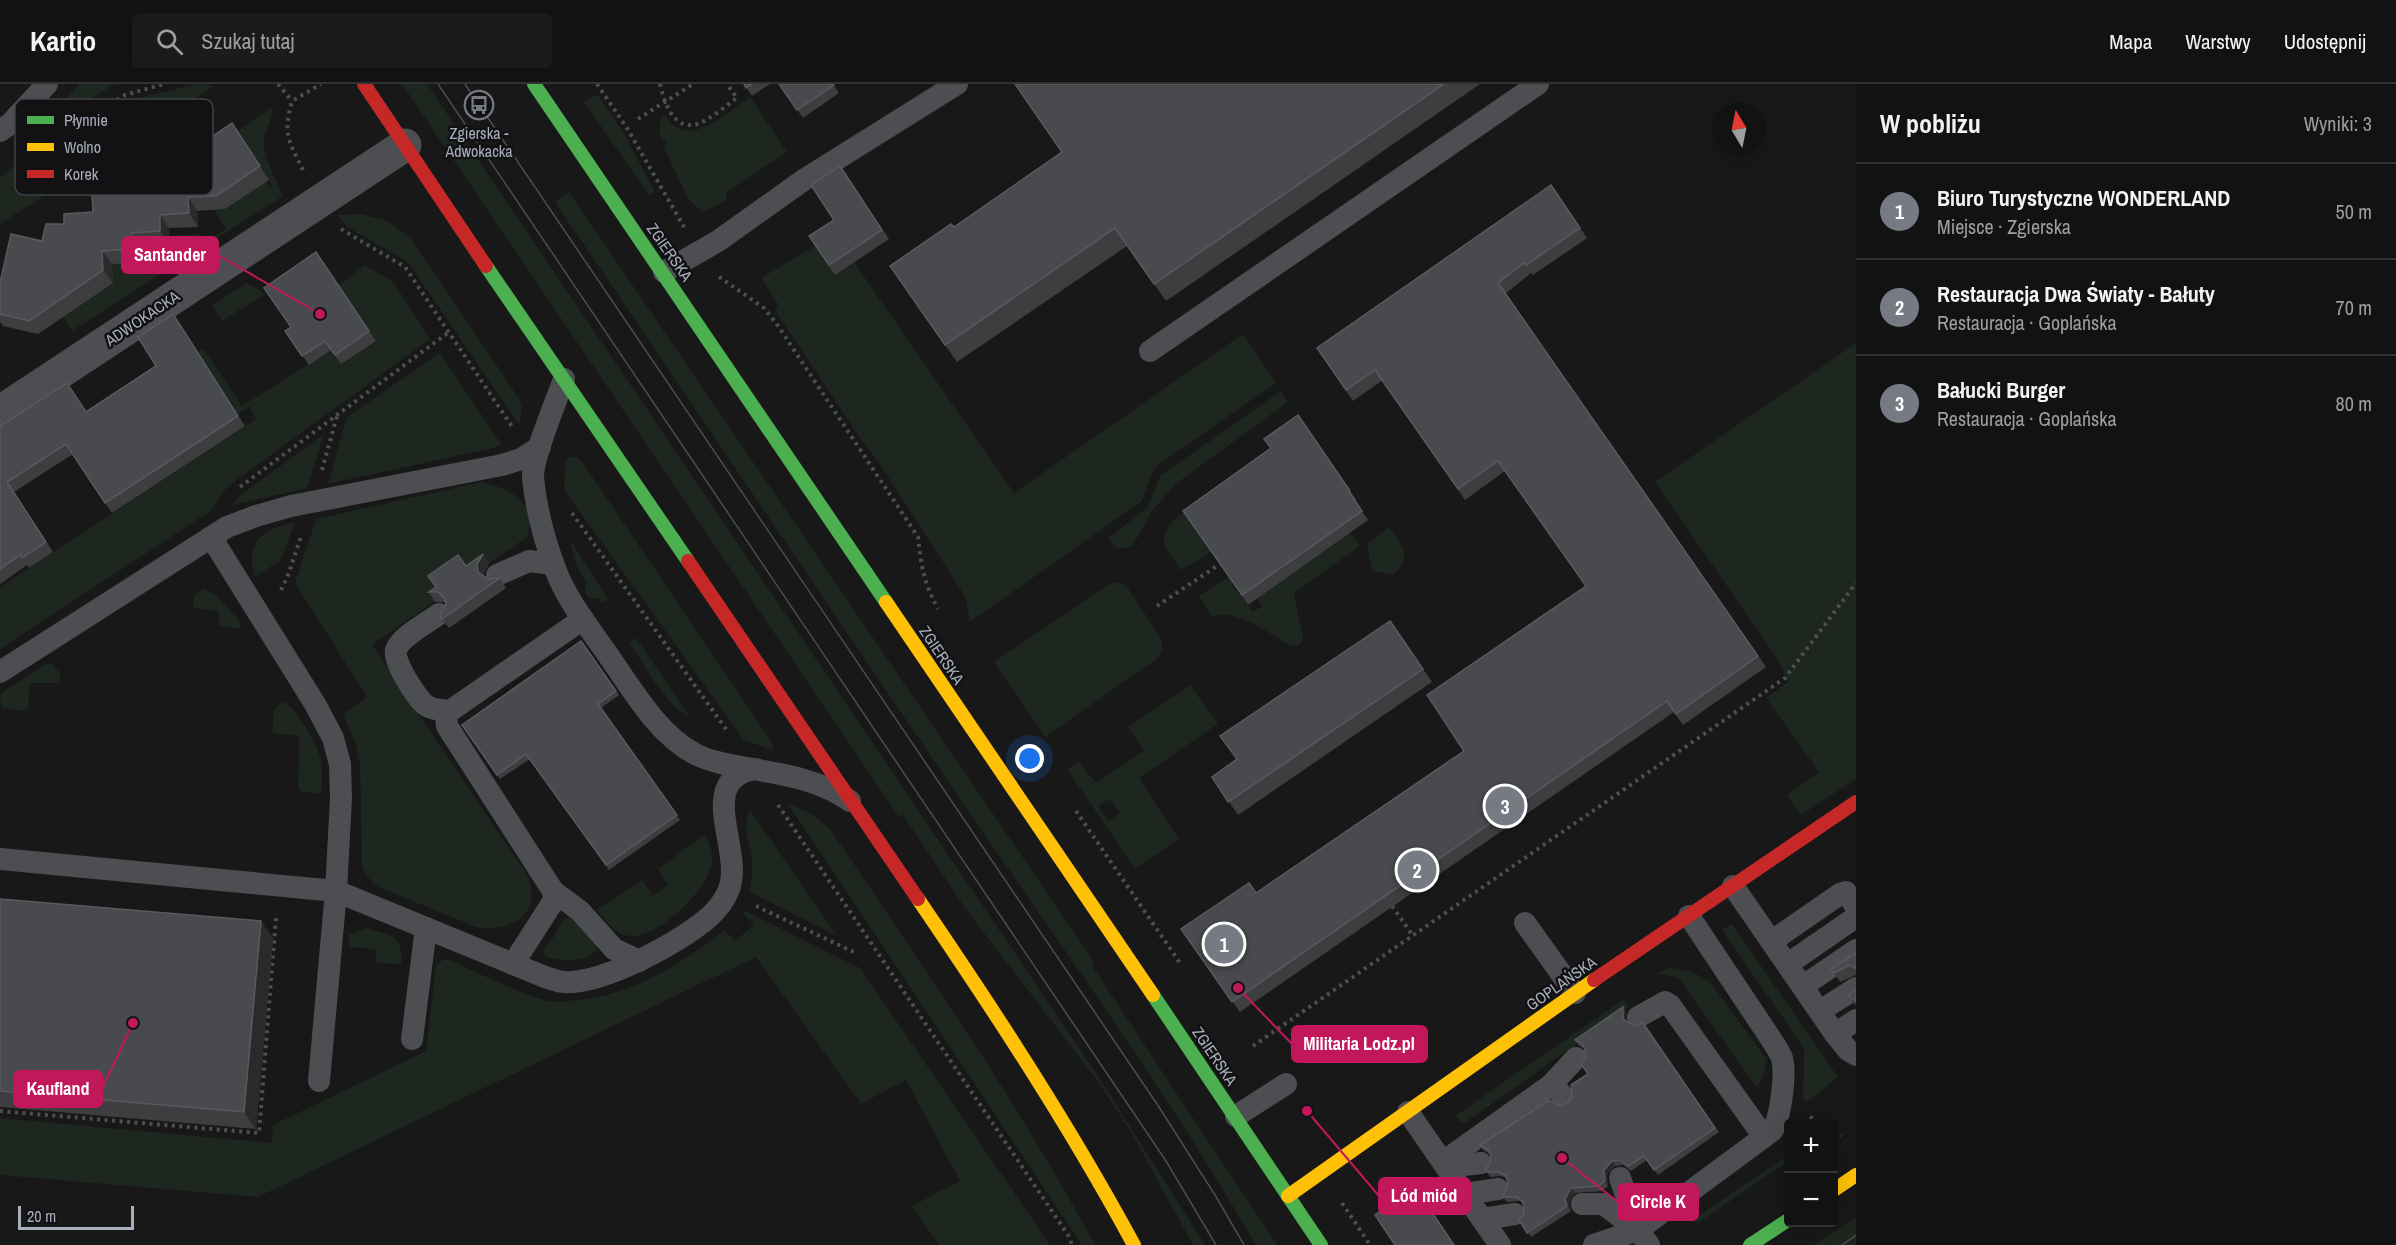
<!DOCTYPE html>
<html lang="pl">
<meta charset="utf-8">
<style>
body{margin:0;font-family:"Archivo Narrow",sans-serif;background:#1b1b1b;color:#f1f3f6}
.controls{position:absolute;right:18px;bottom:18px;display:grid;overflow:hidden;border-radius:6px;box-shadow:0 6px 24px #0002}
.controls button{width:54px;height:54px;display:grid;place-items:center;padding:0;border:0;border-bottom:2px solid #313232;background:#121212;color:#f1f3f6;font:30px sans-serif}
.compass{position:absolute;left:1712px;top:18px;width:54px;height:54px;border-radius:50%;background:#121212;box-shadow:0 6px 24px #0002;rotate:350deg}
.scale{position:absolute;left:18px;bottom:15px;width:116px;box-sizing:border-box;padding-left:6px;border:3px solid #a8aebb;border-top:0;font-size:16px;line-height:21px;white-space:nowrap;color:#a8aebb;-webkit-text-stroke:4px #121215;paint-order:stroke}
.you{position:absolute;left:1030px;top:675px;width:21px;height:21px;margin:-15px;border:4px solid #fff;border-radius:50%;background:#1a73e8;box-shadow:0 0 0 9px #1a73e833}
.badge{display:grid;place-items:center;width:39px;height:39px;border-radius:50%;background:#767a82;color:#fff;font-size:20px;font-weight:700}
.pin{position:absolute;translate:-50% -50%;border:3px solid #fff;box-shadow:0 2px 6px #0006}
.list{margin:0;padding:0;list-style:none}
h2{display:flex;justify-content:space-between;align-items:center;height:78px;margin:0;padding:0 24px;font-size:26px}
h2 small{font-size:20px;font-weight:400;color:#9c9e9f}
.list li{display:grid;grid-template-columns:39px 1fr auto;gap:18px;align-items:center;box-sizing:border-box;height:96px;padding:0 24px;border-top:2px solid #313232}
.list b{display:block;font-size:22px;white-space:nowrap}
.list p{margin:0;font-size:20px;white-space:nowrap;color:#9c9e9f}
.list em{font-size:20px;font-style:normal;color:#9c9e9f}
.icon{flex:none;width:33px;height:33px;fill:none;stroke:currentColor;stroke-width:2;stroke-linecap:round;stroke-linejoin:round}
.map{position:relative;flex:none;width:1856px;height:1161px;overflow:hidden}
header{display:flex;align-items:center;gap:36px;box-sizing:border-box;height:84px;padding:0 30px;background:#121212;border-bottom:2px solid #313232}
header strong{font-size:28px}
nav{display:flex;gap:33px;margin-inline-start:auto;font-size:21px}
.search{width:420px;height:54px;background:#1b1b1b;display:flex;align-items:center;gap:15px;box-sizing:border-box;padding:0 21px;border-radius:6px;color:#9c9e9f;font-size:22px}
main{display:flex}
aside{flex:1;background:#121212}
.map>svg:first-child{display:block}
.grass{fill:#1d261f;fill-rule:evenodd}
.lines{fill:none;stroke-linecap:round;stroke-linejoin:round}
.path{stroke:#4e4f53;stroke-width:4;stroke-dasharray:3 4.5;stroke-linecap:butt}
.lane{stroke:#4c4e51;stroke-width:22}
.street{stroke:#4c4e51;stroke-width:33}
.fast{stroke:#4caf50;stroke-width:14}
.slow{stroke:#ffc107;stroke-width:14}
.jam{stroke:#c62828;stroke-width:14}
.tram{stroke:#4c4d50;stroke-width:1.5}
.wall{fill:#3e3e41}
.shaded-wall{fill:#2a2a2b}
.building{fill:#494a4e;stroke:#585a5f;stroke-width:1.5}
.labels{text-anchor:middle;stroke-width:5;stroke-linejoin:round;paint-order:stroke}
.poi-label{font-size:16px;fill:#a8aebb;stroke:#121215}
.street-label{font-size:16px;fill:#a8aebb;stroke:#121215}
.key{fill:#121215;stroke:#3f4147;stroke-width:1.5}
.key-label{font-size:16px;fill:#a8aebb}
.leader{fill:none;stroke:#c2185b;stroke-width:2}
.callout-dot{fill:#c2185b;stroke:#121215;stroke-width:2}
.callout{fill:#c2185b;stroke:#c2185b;stroke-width:2}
.callout-label{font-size:18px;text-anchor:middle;font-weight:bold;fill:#fff}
</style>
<header>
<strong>Kartio</strong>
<div class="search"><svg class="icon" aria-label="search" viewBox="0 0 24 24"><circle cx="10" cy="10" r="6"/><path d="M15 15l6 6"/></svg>Szukaj tutaj</div>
<nav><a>Mapa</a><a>Warstwy</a><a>Udostępnij</a></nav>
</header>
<main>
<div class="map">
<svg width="1856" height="1161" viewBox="0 0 1856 1161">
<rect width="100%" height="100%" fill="#181818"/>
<!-- grass -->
<g class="grass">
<path d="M79,0h36l-79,49 39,-44z"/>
<path d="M198,0l16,2 -214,138v-46l18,-16 3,5 109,-67z"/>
<path d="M402,0h25l671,992 107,169h-12l-62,-113 -35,-53 -131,-171 -62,-93 -4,2z"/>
<path d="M597,10l28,41 30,57 -6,3 -65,-93z"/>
<path d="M750,13l37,55 -61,41v8l-24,11 -13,-12 -25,-52 2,-6 -7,-8 2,-16 4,-3c22,37 61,-2 85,-18z"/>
<path d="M272,23c2,12 -7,22 -8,33 -1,19 12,39 19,56l-211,135 -9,-14 49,-53 29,-1v-17l28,-2v-8l30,-2 5,8 22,-13 -12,-19 11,-1 41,-28 4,5 2,-1 -34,-54z"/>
<path d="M569,108l525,770 -3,2 186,281h-21c-91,-157 -198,-303 -300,-452 -135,-197 -267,-394 -401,-591z"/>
<path d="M361,130l27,7 24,19 108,160 2,8 -3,17 -111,-163 -61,-35 -10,-12z"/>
<path d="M815,162l39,16 160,231 229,-159 33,49 -122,85 -12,33 -172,121 -4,-24 -88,-137 -14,-17 -88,-132 2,-8 -17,-26z"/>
<path d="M365,181l29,18 36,56 -203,148 -15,23 -212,139v-62l256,-168 -7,-12 -11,7 -40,-62 5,-4 39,58 89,-56 11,14 33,-23 -36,-56z"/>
<path d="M247,199l18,11 -43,27 -10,-16z"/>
<path d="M1856,259v436l-55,36 -14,-20 32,-23 -53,-74 22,-16 -10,-22 -123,-178z"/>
<path d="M440,269l61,91 -8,4 -165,36 19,-67z"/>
<path d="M1281,307l7,11 -111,81 -25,28 -20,36 -15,2 -9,-11 40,-31 12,-31z"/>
<path d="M324,350l-17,54 -74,17 5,-8z"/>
<path d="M571,373h5l5,3 192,284 -1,6 -28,-10 -180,-250 2,-31z"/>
<path d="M481,398c31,7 56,19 46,55l-155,108 156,231c15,39 -18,56 -52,51l-100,-41 -11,-12 -3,-8 -2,-102 -5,-22 -12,-28 24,-17 -72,-114 21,-64z"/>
<path d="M1184,429l27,39 -30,18 -18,-26c3,-16 7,-23 21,-31z"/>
<path d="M295,438l-14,38 -26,17c-11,-37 8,-47 40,-55z"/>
<path d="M1389,443c13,19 25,29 4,48l-21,-4 -5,-27z"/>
<path d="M1350,449l10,13 -66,47 9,45 -1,5 -5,3 -8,-1c-23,-13 -50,-36 -77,-29l-13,-20 30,-19 6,12 18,23 9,-6 -5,-8z"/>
<path d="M569,454l39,61 -6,4 -3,-5h-10l-4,-6 1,-11 -9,-14z"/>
<path d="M1117,498l9,3 36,55v10l-4,8 -113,79 -51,-75 115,-78z"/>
<path d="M203,505l12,6 24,25 2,5 -2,4 -20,-4v-14l-26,-3 1,-13z"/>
<path d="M636,554l54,79c-23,-9 -47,-54 -61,-75z"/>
<path d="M51,579l9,10v7l-3,3h-27l-2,25 -3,3 -22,-3 -3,-5 1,-10 45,-29z"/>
<path d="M1190,601l28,39 -79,54 40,61 -44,30 -68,-100 11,-7 18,21 48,-32 -16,-24zM1110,715l10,14 -12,8 -10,-15z"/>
<path d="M282,618c14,3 37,45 39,59 1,9 1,19 1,28l-2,4 -19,-1 -3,-4 1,-53 -25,-1 -2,-3 2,-21z"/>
<path d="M788,720l22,9 20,16c92,136 187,271 265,416h-13z"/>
<path d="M750,726l76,110 11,16 -87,-44c1,-11 3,-23 2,-34 -2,-16 -11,-34 -2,-48z"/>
<path d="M704,751c6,8 9,16 8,26 -2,27 -52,76 -80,75 -16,0 -26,-14 -35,-26l45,-30 11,16 15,-11 -10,-16z"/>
<path d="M746,827l114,57 190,277h-111l-27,-39 48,-25 -54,-101 -45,24 -105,-147 -498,240 -258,-22v-57l272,25 1,-18 153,-74 10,-86 7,-5h7c27,12 78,39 106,42 6,0 13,-1 19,-2 58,-4 105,-36 150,-70l10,11 19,-16 -11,-12z"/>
<path d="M573,833l23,26 1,6c-11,15 -35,12 -51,8l-3,-4c1,-7 4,-7 8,-12 7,-10 8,-23 22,-24z"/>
<path d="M1732,840l106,153 -29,24 -6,-1 1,-52 -82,-118z"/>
<path d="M366,844c24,8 35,4 36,33l-2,3 -23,-1 -2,-14 -25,-2 -2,-12z"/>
<path d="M1668,883l25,5 18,11 56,77 -3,14 -7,14 -79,-111 -20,-3z"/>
<path d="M1624,915l5,8 -163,115 -6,-1 -5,-5z"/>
<path d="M1788,1071v6l-91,63 -3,-5z"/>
<path d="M1856,1133v28h-42z"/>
</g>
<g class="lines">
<!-- path -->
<g class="path">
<path d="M278,0l14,17"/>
<path d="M597,0l30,44 57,99"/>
<path d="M660,0c4,17 13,47 37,40 13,-4 28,-18 40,-26l-10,-14"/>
<path d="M638,35l55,-35"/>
<path d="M29,65l3,4 93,-58 39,-11"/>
<path d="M303,86c-15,-30 -20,-36 -11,-69l29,-17"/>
<path d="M341,145l64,38 108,161"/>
<path d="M719,193l45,31 12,15 142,214c3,30 6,45 20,72"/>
<path d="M322,386l15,-54"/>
<path d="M240,403l209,-155"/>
<path d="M572,429l156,219"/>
<path d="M281,506l8,-17 12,-37"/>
<path d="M1157,522l63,-42"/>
<path d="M778,721l290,430 4,10"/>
<path d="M1076,727l104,152"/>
<path d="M756,822l100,47"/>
<path d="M1392,822l21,30"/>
<path d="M1253,962l532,-368 71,-95"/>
<path d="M0,1027l259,22 17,-216"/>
<path d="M1810,1033l10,7"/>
<path d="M1834,1048l7,4"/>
<path d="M1342,1119l28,42"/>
</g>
<!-- lane -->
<g class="lane">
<path d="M0,47l11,-8 36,-39"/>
<path d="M664,188l54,-31 87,-62 152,-95"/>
<path d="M1150,267l388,-267"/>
<path d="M564,295c-8,23 -32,78 -31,99 3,31 12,64 23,93 11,29 32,55 50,81 24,34 50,81 89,102 16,8 35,11 52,14 35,6 74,12 103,33"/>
<path d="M211,453l104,167 18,34 7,26 1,34 -5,93 -17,190"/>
<path d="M497,491l32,-14 24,3"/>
<path d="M439,530c-12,9 -39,23 -43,36 -4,10 22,51 31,56 6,4 16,4 23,5"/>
<path d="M0,588l227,-145 29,-11 35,-10 211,-41 19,-6 19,-12"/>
<path d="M0,775l336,32 209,86c6,2 12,4 18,5 39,3 115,-39 145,-64 9,-8 17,-18 21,-29 15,-38 -35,-109 26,-120"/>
<path d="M1733,802l102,148 13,16 8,5"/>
<path d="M553,807l27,20 34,38 25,12"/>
<path d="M1525,839l50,70"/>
<path d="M1772,857l68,-47 6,-2 10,15"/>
<path d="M513,880l41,-64 -1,-9 -106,-165 -1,-9 4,-6 133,-92"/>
<path d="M1788,880l68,-47"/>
<path d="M1803,902l53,-36"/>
<path d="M1820,927l36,-23"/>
<path d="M1638,933l27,-15 5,3 94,132"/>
<path d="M1835,950l21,-14"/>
<path d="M412,955l14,-111"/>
<path d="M1551,1001l25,-27"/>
<path d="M1408,1028l92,133"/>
<path d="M1236,1032l50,-32"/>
<path d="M1443,1078l108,-77 5,2 7,10"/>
<path d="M1446,1083l35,-4"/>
<path d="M1620,1094l18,52"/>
<path d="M1465,1110l33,-5"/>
<path d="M1582,1120h21l35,26"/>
<path d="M1482,1135l33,-5"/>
<path d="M1638,1146l134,-99c9,-13 14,-58 10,-73 -2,-5 -5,-9 -7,-13l-86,-129"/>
<path d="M1594,1161l44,-15 11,15"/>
</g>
<!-- street -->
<path class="street" d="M0,328l405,-267"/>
<!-- fast -->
<g class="fast">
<path d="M534,0l352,518"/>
<path d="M486,182l202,295"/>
<path d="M1153,911l168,250"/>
<path d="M1750,1161l38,-25"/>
</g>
<!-- slow -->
<g class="slow">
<path d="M886,518l267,393"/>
<path d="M918,815c77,113 151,226 216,346"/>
<path d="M1834,1106l22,-15"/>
<path d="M1288,1112l306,-216"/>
</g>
<!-- jam -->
<g class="jam">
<path d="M364,0l122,182"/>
<path d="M688,477l230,338"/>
<path d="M1594,896l262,-178"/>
</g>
<!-- tram -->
<g class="tram">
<path d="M438,0l697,1031 31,46 50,84"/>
<path d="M465,0l692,1020 58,91 29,50"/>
<path d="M1842,1161l14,-10"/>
</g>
</g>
<!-- wall -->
<g class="wall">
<path d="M744,0h26l-18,12z"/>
<path d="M779,0h54l6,9 -36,25z"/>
<path d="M1015,0h465l-314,217 -39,-55 -170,116 -67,-96 64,-39 108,-75z"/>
<path d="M241,53l28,43 -44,29 -28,2 1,16 -29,1v16l-28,2v17l-29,1 1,19 -75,51 -35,-8 -3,-4v-39l42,-42 22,-17 29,-12 87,-54z"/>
<path d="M840,82l49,73 -54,36 -26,-39 25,-16z"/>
<path d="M1551,101l36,53 -54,37 -2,-2 -26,21 261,373 -83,58 -9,-13 -434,300 -59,-83 75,-36 208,-142 122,-165 -81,-115 -40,29 -82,-120 -30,21 -36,-53z"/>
<path d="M316,168l60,89 -35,23 -10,-14 -22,15 -24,-34 6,-4z"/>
<path d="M180,240l65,102 -133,87 -39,-59 -59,38 39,60 -24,16 -2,-3 -27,19v-158l86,-14 70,-46z"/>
<path d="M1298,331l59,86h-2l13,19 -120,85 -65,-94 88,-63z"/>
<path d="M489,479l-5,10v3l4,3 12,-1 6,10 -57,40 -7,-9 4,-16 -2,-1h-9l-6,-10 37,-26z"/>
<path d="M1390,537l42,61 -194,133 -26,-38 25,-18z"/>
<path d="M581,557l38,54 -18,13 79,112 -71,50 -79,-111 -30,20 -38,-54z"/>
<path d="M0,815l273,39 -17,191 -256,-22z"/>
<path d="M1856,869v22l-16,7 -9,-13z"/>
<path d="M1856,905v17l-8,-10z"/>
<path d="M1626,927v10l8,5 9,-3 76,109 -61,43 -11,-15 -16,11 -8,-6 -8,1 -8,9 1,11 -6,5 -27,2 -6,10 2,8 -40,26 -12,-17 5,-6 -1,-10 -4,-3 -12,1 -4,-5 5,-14 -1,-3 -5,-4 -12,1 -5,-8 5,-5 1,-8 -1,-2 -7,-4 -3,-5 80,-39 8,-3 20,-29 -3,-25 -7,-4 -3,-5z"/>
</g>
<!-- shaded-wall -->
<g class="shaded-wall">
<path d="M188,113l9,14 1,16 -9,-14z"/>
<path d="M160,131l9,13v16l-9,-13z"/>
<path d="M132,149l9,13v17l-9,-14z"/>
<path d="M102,167l10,13 1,19 -10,-13z"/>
<path d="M173,230l7,10 65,102 -7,-10z"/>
<path d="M483,470l6,9 -5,10 1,8 -7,-9 -1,-8z"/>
<path d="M261,837l12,17 -17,191 -12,-17z"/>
<path d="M1623,923l3,4 1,13 -4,-5z"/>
<path d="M1612,1077l3,5 -8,9 1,11 -3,-5 -1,-11z"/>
<path d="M1571,1104l4,5 -6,10 2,8 -4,-5 -2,-7z"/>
</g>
<!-- building -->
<g class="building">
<path d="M744,0h8l-6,4z"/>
<path d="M779,0h54l1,1 -37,25z"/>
<path d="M1015,0h429l-290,200 -39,-56 -170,117 -55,-79 61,-42 3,3 108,-75z"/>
<path d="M232,39l28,43 -44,30 -28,1 1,16 -29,2v16l-28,2v16l-30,2 1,19 -74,51 -29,-7v-31l11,-49 31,7 4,-17h18v-10l29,-2 -1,-17 30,-1 -1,-17 29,-1 -1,-17 31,-1z"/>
<path d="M840,82l42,64 -53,35 -20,-29 25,-16 -23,-35z"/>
<path d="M1551,101l29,43 -54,37 -2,-2 -26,20 260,373 -82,58 -9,-13 -435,301 -51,-73 68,-46 7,10 208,-142 -37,-56 159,-109 -88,-125 -40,28 -83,-119 -29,20 -29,-42z"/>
<path d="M316,168l53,79 -34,24 -10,-14 -23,15 -17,-25 6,-4 -27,-39z"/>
<path d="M173,230l65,102 -133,87 -39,-59 -59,38 39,60 -24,16 -2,-3 -20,14v-143l67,-43 19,29 70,-46 -18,-29z"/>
<path d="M1298,331l52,76 -1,1 13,19 -120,84 -59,-84 88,-63 -7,-9z"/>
<path d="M483,470l-6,10 1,8 10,7 12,-1 -58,41 -2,-3 6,-12 -2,-6 -6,-6h-9l7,-5 -8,-11 30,-21 8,11z"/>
<path d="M1390,537l33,48 -195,133 -16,-25 25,-18 -17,-23z"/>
<path d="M581,557l35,50 -18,13 79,111 -71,50 -80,-111 -29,21 -35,-50z"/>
<path d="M0,815l261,22 -17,191 -244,-21z"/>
<path d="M1856,869v16l-6,-4 -16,8 -3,-4z"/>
<path d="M1856,905v12l-8,-5z"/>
<path d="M1623,923v12l11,7 9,-3 72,105 -61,42 -10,-14 -16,10 -8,-6 -8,1 -8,9 1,11 -7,5 -27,2 -6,11 2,7 -40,27 -8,-13 5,-6 -1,-13 -7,-4h-13l5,-14 -2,-7 -7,-4h-12l-2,-3 5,-5 1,-8 -3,-6 -8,-5 69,-45 11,6 8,-3 4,-6 -1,-12 17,-11 -7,-10 5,-7 -1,-8 -4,-6 -6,-3z"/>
<path d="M1415,1103l39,58h-59l-20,-30z"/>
</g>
<!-- icons -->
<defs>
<g id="bus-ring" transform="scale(1.5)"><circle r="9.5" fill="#121215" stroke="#767a82" stroke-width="1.5"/><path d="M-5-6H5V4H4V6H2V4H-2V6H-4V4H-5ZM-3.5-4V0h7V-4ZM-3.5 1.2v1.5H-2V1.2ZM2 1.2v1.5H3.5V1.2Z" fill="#767a82"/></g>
</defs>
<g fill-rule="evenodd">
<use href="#bus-ring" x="479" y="21"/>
</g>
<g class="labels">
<!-- poi labels -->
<g class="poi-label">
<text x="479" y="55">Zgierska -<tspan x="479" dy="18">Adwokacka</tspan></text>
</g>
<!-- street labels -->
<g class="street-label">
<text transform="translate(670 168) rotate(55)" y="6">ZGIERSKA</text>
<text transform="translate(142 234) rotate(-34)" y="6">ADWOKACKA</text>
<text transform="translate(942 571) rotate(56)" y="6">ZGIERSKA</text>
<text transform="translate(1561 899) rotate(-35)" y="6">GOPLAŃSKA</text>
<text transform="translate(1215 972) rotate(56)" y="6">ZGIERSKA</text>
</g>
</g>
<!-- legend -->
<rect x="15" y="15" width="198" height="96" rx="9" class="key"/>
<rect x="27" y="32" width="27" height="8" fill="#4caf50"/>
<rect x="27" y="59" width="27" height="8" fill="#ffc107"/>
<rect x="27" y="86" width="27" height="8" fill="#c62828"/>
<g class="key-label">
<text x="64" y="42">Płynnie</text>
<text x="64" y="69">Wolno</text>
<text x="64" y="96">Korek</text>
</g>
<!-- callouts -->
<path class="leader" d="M320 230L218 171M1238 904L1292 960M133 939L102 1005M1307 1027L1379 1112M1562 1074L1618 1118"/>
<g class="callout-dot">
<circle cx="320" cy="230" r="6"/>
<circle cx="1238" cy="904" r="6"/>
<circle cx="133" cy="939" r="6"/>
<circle cx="1307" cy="1027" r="6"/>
<circle cx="1562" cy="1074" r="6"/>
</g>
<g class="callout">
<rect x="122" y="153" width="96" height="36" rx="6"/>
<rect x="1292" y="942" width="135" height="36" rx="6"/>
<rect x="14" y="987" width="88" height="36" rx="6"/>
<rect x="1379" y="1094" width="91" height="36" rx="6"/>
<rect x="1618" y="1100" width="80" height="36" rx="6"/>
</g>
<g class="callout-label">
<text x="170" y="177">Santander</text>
<text x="1359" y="966">Militaria Lodz.pl</text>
<text x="58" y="1011">Kaufland</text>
<text x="1424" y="1118">Lód miód</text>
<text x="1658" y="1124">Circle K</text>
</g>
</svg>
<div class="controls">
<button>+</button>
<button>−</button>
</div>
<svg class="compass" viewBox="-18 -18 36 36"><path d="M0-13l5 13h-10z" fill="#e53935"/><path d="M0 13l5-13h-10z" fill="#9c9e9f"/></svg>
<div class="scale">20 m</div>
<div class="you"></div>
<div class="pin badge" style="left:1224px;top:860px">1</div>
<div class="pin badge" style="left:1417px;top:786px">2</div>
<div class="pin badge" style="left:1505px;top:722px">3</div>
</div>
<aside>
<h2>W pobliżu<small>Wyniki: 3</small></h2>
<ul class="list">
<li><span class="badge">1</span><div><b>Biuro Turystyczne WONDERLAND</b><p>Miejsce · Zgierska</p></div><em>50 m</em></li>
<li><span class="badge">2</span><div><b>Restauracja Dwa Światy - Bałuty</b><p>Restauracja · Goplańska</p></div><em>70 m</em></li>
<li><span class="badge">3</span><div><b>Bałucki Burger</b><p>Restauracja · Goplańska</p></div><em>80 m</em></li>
</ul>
</aside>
</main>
